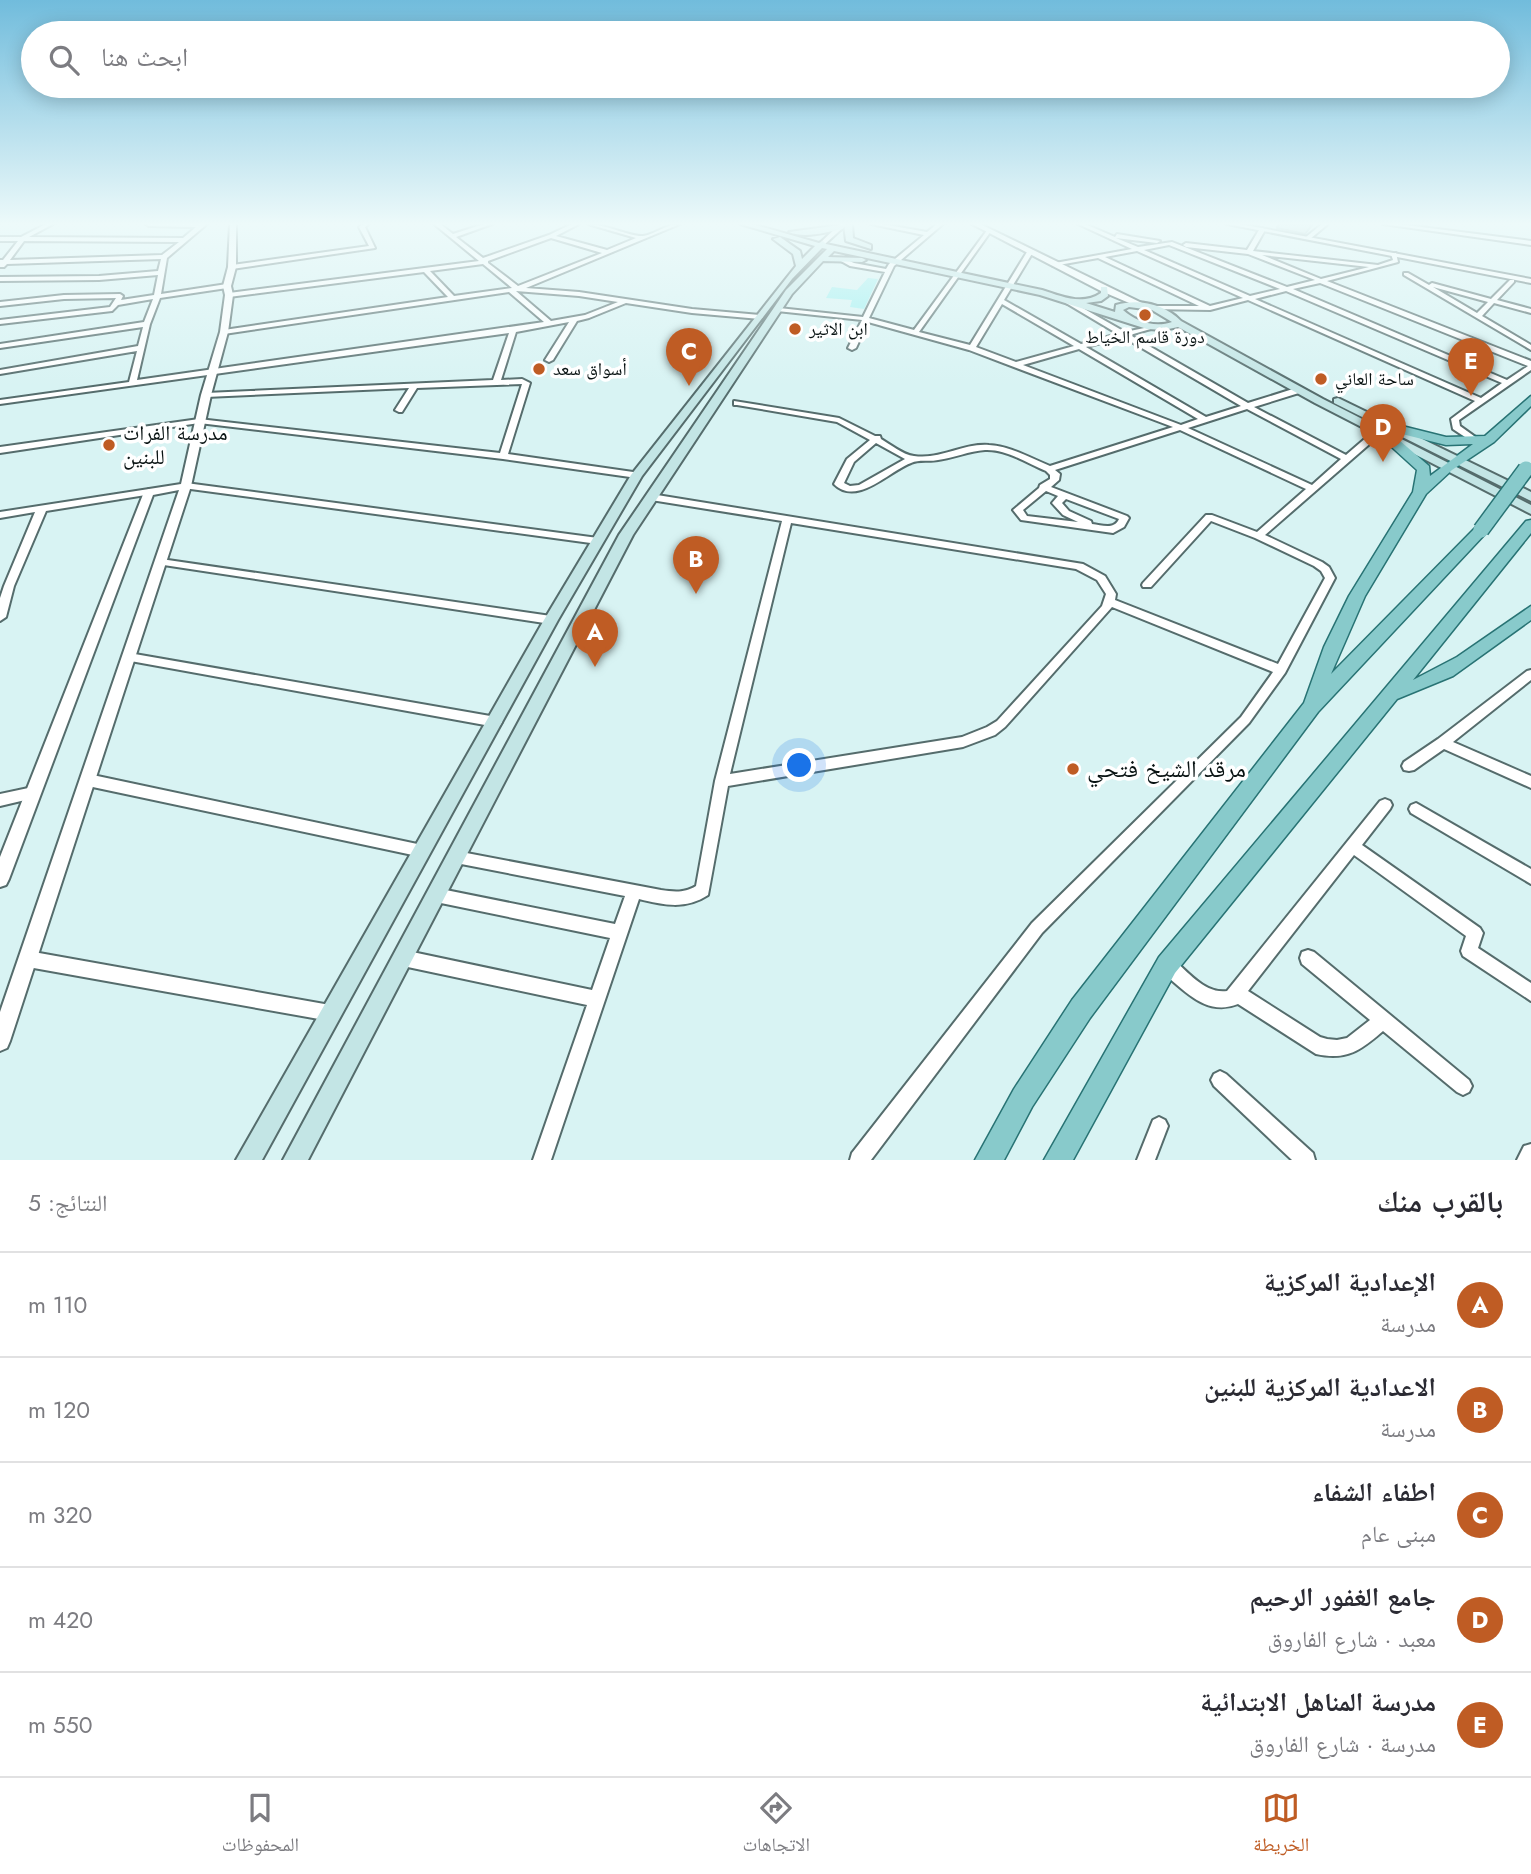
<!DOCTYPE html>
<html lang="ar">
<meta charset="utf-8">
<style>
body{margin:0;font-family:Jost,"Noto Naskh Arabic",sans-serif;background:#f7f7f7;color:#2b2b33;direction:rtl}
.you{position:absolute;left:800px;top:766px;width:24px;height:24px;margin:-18px;border:5px solid #fff;border-radius:50%;background:#1a73e8;box-shadow:0 0 0 10px #1a73e833}
.badge{display:grid;place-items:center;width:46px;height:46px;border-radius:50%;background:#bf5c24;color:#fff;font-size:23px;font-weight:700}
.pin{position:absolute;translate:-50% -58px;filter:drop-shadow(0 2px 4px #0008)}
.pin::after{content:'';position:absolute;top:37px;width:24px;height:21px;background:inherit;clip-path:polygon(0 0,100% 0,50% 100%)}
.list{margin:0;padding:0;list-style:none}
h2{display:flex;justify-content:space-between;align-items:center;height:91px;margin:0;padding:0 28px;font-size:30px}
h2 small{font-size:23px;font-weight:400;color:#7c7c81}
.list li{display:grid;grid-template-columns:46px 1fr auto;gap:21px;align-items:center;box-sizing:border-box;height:105px;padding:0 28px;border-top:2px solid #e1e1e2}
.list b{display:block;font-size:26px;white-space:nowrap}
.list p{margin:0;font-size:23px;white-space:nowrap;color:#7c7c81}
.list em{font-size:23px;font-style:normal;color:#7c7c81}
.icon{flex:none;width:38px;height:38px;fill:none;stroke:currentColor;stroke-width:2;stroke-linecap:round;stroke-linejoin:round}
.map{position:relative;flex:none;width:1531px;height:1160px;overflow:hidden;direction:ltr}
.search{position:absolute;background:#fff;box-shadow:0 4px 18px #0003;left:21px;right:21px;top:21px;height:77px;display:flex;align-items:center;gap:18px;box-sizing:border-box;padding:0 24px;border-radius:38px;color:#7c7c81;font-size:26px}
.sheet{height:616px;background:#fff}
nav{display:flex;justify-content:space-around;align-items:center;box-sizing:border-box;height:98px;border-top:2px solid #e1e1e2;background:#fff;font-size:19px;color:#7c7c81}
nav a{display:grid;justify-items:center;gap:4px}
nav .on{color:#bf5c24}
.map>svg:first-child{display:block}
.green{fill:#a0f0f0}
.building{fill:#adc6c6;stroke:#799191;stroke-width:2}
.lines{fill:none;stroke-linecap:round;stroke-linejoin:round}
.minor-casing{stroke:#556c6c;stroke-width:4}
.tertiary-casing{stroke:#556c6c;stroke-width:4}
.secondary-casing{stroke:#556c6c;stroke-width:4}
.primary-casing{stroke:#287374;stroke-width:3}
.minor{fill:#fff;fill-rule:evenodd}
.tertiary{fill:#fff;fill-rule:evenodd}
.secondary{fill:#c3e5e5;fill-rule:evenodd}
.primary{fill:#88cacb;fill-rule:evenodd}
.primary-bridge-far1-casing{stroke:#287374;stroke-width:15;stroke-linecap:butt}
.primary-bridge-casing{stroke:#287374;stroke-width:18;stroke-linecap:butt}
.primary-bridge-far1{stroke:#88cacb;stroke-width:12}
.primary-bridge{stroke:#88cacb;stroke-width:15}
.poi-dot{fill:#bf5c24;stroke:#fff;stroke-width:2.5}
.labels{text-anchor:middle;stroke-width:7;stroke-linejoin:round;paint-order:stroke}
.far-poi-label{font-size:18px;fill:#091313;stroke:#fff;text-anchor:start}
.poi-label{font-size:21px;fill:#091313;stroke:#fff;text-anchor:start}
.near-poi-label{font-size:24px;fill:#091313;stroke:#fff;text-anchor:start}
</style>
<div class="map">
<svg width="1531" height="1160" viewBox="0 0 1531 1160">
<rect width="100%" height="100%" fill="#d8f3f3"/>
<!-- green -->
<path class="green" d="M868,278l10,1 -14,30 -14,-2 2,-7 -26,-2 6,-11 25,3z"/>
<!-- building -->
<path class="building" d="M1278,224h35l-8,10 -28,-6z"/>
<g class="lines">
<!-- minor casing -->
<g class="minor-casing">
<g id="minor">
<path d="M46,224h7l-24,13 154,1 13,-11 -47,-1 -3,-2h61l-40,34 -6,36 66,-10 3,2 -3,2 -67,10 -10,26 -13,56 407,-58 -35,-30 -285,42 -3,-2 3,-2 224,-33 -24,-25 -195,25 -3,-2 3,-2 250,-32 -45,-37h6l13,10 31,-10h8l-36,13 27,21 66,-23 23,-11h7l-23,12 51,14 29,-12 -48,-14c17,0 43,13 55,12 13,-2 23,-12 37,-12l-154,64 53,4 113,17 68,6 3,2 -3,2 -68,-6 -66,-10 -37,15 -12,3 -24,39 -4,2 -4,-2 24,-38 -53,10 -15,48 21,-1 8,4 -22,71 132,19 2,2 -5,3 -134,-19 -304,-36 -199,30v-6l199,-28 301,34 22,-69 -105,4 -15,24h-3l-4,-2 14,-22 -203,9 -4,-2 4,-2 287,-13 16,-47 -509,71v-4l129,-18 8,-31 -137,23v-4l138,-24 5,-19 -143,21v-4l144,-22 9,-23 -35,6 -6,6 -112,13v-4l110,-13 6,-9 -52,1 -64,7v-4l64,-7 56,-1 3,2 -2,4 33,-5 4,-20 -59,5 -99,1v-4l99,-1 59,-5 3,-12 -154,5 -3,3h-4v-7h3l15,-19h-18v-4h21zM551,238l51,15 -84,33 -30,-23v-2zM24,241l155,1 -17,13 -152,5zM483,264l29,24 -58,8 -24,-25zM516,291l63,5 39,6 -33,13 -34,6z"/>
<path d="M363,224h6l-4,3 10,21 -143,21 -3,-2 3,-2 137,-19 -10,-19z"/>
<path d="M871,224h11l45,8 10,-8h6l-49,42 -25,52 45,12 74,-101 3,2 -72,101 51,13 57,-93 3,-2 3,2 -29,48 77,44 37,-10 -57,-34v-2h4l60,34 29,-6v2l-24,7 118,68 48,-15h6v4l-48,15 92,48 29,-25h6v4l-116,101 57,27 7,5 6,11 -50,95 -36,50 -207,210 -171,227h-21l2,-7 180,-230 209,-206 32,-45 -161,-65 -107,120 -10,8 -32,12 -235,39 -20,109c-23,15 -44,10 -69,4l-88,261h-18l54,-155 -184,-39 -6,-2 -2,-6 2,-6 6,-2 189,40 18,-52 -174,-36 -5,-2 -2,-5 2,-5 5,-2 179,36 10,-28 -169,-33 -5,-1 -2,-5 2,-5 5,-1 205,39c13,2 24,3 35,-4l19,-105 67,-260 -131,-21 -3,-1 -2,-2 2,-2 3,-1 432,70 22,12 11,18 -1,6 163,64 47,-86 -4,-7 -7,-5 -59,-28 -44,-17 -60,66h-8l-1,-2 1,-2 63,-68h6l45,17 49,-43 -126,-59 -125,40 5,4 -1,6 -8,7 76,29 2,2 -5,9 -11,6 -92,-13 -8,-10 26,-22 1,-3 10,-6v-4l-4,-4c-19,-8 -40,-22 -61,-21 -16,1 -31,8 -47,10 -9,2 -19,-1 -27,3 -22,8 -54,44 -77,21l13,-25 23,-19 -33,-18 -100,-17h-3v-4l105,17 36,18h5l1,3c9,5 22,16 33,17 26,4 49,-13 75,-11 21,1 41,13 61,21l123,-39 -204,-77 -101,-28 -12,26 -4,2 -4,-2 14,-28 -85,-9 -1,-1 3,-2 84,9 22,-45 -35,-6 -9,-5v-2h4l9,4 32,6 3,-5 35,-29zM1002,304l72,42 -58,16 -40,-15zM1123,337l118,69 -35,11 -120,-70zM1079,349l119,70 -17,6 -158,-60zM1247,409l94,50 -29,26 -124,-57zM876,443l29,16 -46,26 -9,1 -6,-3 10,-21zM1046,491l12,5 -6,7 11,12 15,7 -51,-6 -4,-6zM1066,499l53,20c-5,11 -17,6 -27,5l-1,-3 -22,-10 -7,-8zM791,523l285,46 21,11 9,14 -4,12 -105,115 -10,6 -25,10 -232,37z"/>
<path d="M1078,224h7l30,13 2,-3 43,7 -3,2 -41,-5 22,9 34,-5 115,45 28,-7 -67,-26 -62,-7 -3,-2 3,-2 61,7 12,-20 3,-2 3,2 -12,21 125,14 15,-5 -2,-6 5,-1 2,9 -71,19 204,80v9l-72,50 1,6 21,15 -1,2h-6l-21,-14 -2,-10 24,-18 -227,-101 -38,10 -62,-1 -2,-1v-2h53l-101,-48 -45,8v-2l2,-1 77,-14zM1169,245l111,44 -30,7 -106,-46zM1137,251l106,47 -33,8 -105,-49zM1262,255l107,12 -48,12zM1320,283l208,83 -21,14 -214,-91zM1286,291l216,92 -21,15 -226,-99z"/>
<path d="M1322,224h6l-18,15h-4v-2z"/>
<path d="M1383,224h15l133,17v4z"/>
<path d="M1404,273h4l21,12 3,-2 59,16 19,-19h4v2l-17,18 34,9v4l-37,-10 -12,13 49,29v5l-127,-75zM1433,287l55,15 -11,11z"/>
<path d="M186,483l412,55 5,3 -5,3 -415,-56 -2,-2 2,-2z"/>
<path d="M149,489l5,3 -2,2 -106,17 -32,75 -8,31 -6,4v-23l4,-12 31,-74 -35,6v-6z"/>
<path d="M161,559l390,57 6,4 -6,4 -394,-60 -1,-2z"/>
<path d="M129,653l367,64 4,2 2,3 -2,3 -4,2 -371,-67 -2,-3 2,-3z"/>
<path d="M1531,670v10l-78,62 78,34v12l-87,-39 -30,21 -5,1 -5,-1 -2,-4 2,-4 34,-23 89,-68z"/>
<path d="M88,774l334,71 5,1 2,5 -2,5 -5,1 -334,-71 -5,-2 -2,-4 2,-4z"/>
<path d="M33,787l5,2 2,4 -2,4 -38,9v-12z"/>
<path d="M1385,799l5,2 2,4 -2,4 -28,36 118,83 3,5 -5,15 53,35v18l-68,-45 -2,-5 5,-15 -112,-81 -106,136 72,46 7,2 10,1 10,-2 23,-18 -68,-56 -2,-6 2,-6 6,-2 6,2 155,128 3,6 -3,6 -6,3 -6,-3 -74,-61c-22,19 -36,30 -67,23l-78,-50c-32,13 -54,-14 -77,-33l-2,-6 2,-6 6,-2 6,2c15,13 32,35 54,32l153,-190z"/>
<path d="M1416,803l115,66v15l-120,-71 -2,-4 2,-4z"/>
<path d="M28,951l302,54 6,2 2,6 -2,6 -6,2 -302,-54 -6,-2 -2,-6 2,-6z"/>
<path d="M1220,1071l6,3 87,79 2,7h-23l-78,-74 -3,-6 3,-6z"/>
<path d="M1159,1117l6,3 3,6 -13,34h-18l16,-40z"/>
<path d="M1531,1144v16h-14l7,-14z"/>
</g>
</g>
<!-- tertiary casing -->
<g class="tertiary-casing">
<g id="tertiary">
<path d="M230,224h6v43l-5,19 2,9 -5,37 -17,63 -20,91 -181,555 -3,7 -7,3v-39l179,-522 -26,5 -144,384 -3,6 -6,2v-30l144,-365 5,-3 32,-5 20,-89 19,-63 5,-37 -2,-9 5,-19z"/>
<path d="M840,224h7l-22,20h-4v-2z"/>
<path d="M972,224h8l168,82 -7,2 -40,-17z"/>
<path d="M1227,224h13l291,55v4z"/>
</g>
</g>
<!-- secondary casing -->
<g class="secondary-casing">
<g id="secondary">
<path d="M740,224h12l67,19 4,-2 3,3 216,46c19,6 40,16 59,3v-6h6l1,9 -7,5 -15,2 29,9 1,-7c22,-7 49,-1 65,16l142,78 208,106v9l-216,-111 -137,-76 -14,3 -17,-1 -107,-34 -206,-44 -6,6 34,1 4,2 -4,2 -39,-1 -31,33 -159,241 -325,625h-25l336,-625 167,-245 41,-41 -5,-1 -30,31 -150,197 -84,144 -296,540h-26l308,-540 87,-145 165,-209 -3,-12 -20,-15 7,-2 20,14 2,8 13,-13zM1129,307l23,3 20,12c-17,6 -35,0 -49,-12z"/>
<path d="M844,224h8l1,14 18,7v4l-25,-8z"/>
<path d="M840,225l4,2 -1,2c-17,3 -38,10 -54,3z"/>
<path d="M1338,398l193,94v9l-197,-98v-4z"/>
</g>
</g>
<!-- primary casing -->
<g class="primary-casing">
<g id="primary">
<path d="M1531,396v10l-37,36 -42,28 -26,24 -61,102 -34,78 145,-147h10l2,3 -2,3 -168,179 -228,306 -58,89 -28,53h-29l39,-71 58,-89 232,-297 20,-56 25,-51 64,-104 4,-22 -33,-30v-6h8l37,32 1,10 43,-32 -27,1 -52,-13v-6l4,-1 48,12 39,-1z"/>
<path d="M1531,520v13l-118,147 44,-23 74,-51v14l-78,56 -56,23 -222,274 -102,187h-29l115,-203 367,-436z"/>
</g>
</g>
<!-- minor -->
<use href="#minor" class="minor"/>
<!-- tertiary -->
<use href="#tertiary" class="tertiary"/>
<!-- secondary -->
<use href="#secondary" class="secondary"/>
<!-- primary -->
<use href="#primary" class="primary"/>
<!-- primary-bridge-far1 casing -->
<g class="primary-bridge-far1-casing">
<path id="primary-bridge-far1" d="M1525,471l2,-3"/>
</g>
<!-- primary-bridge casing -->
<g class="primary-bridge-casing">
<path id="primary-bridge" d="M1481,530l45,-61"/>
</g>
<!-- primary-bridge-far1 -->
<use href="#primary-bridge-far1" class="primary-bridge-far1"/>
<!-- primary-bridge -->
<use href="#primary-bridge" class="primary-bridge"/>
</g>
<!-- sky -->
<linearGradient id="sky" x2="0" y2="1"><stop stop-color="#71bcdc"/><stop offset="0.58" stop-color="#edfafa"/><stop offset="1" stop-color="#edfafa" stop-opacity="0"/></linearGradient>
<rect width="1531" height="386" fill="url(#sky)"/>
<!-- markers -->
<g class="poi-dot">
<circle cx="1145" cy="315" r="7"/>
<circle cx="795" cy="329" r="7"/>
<circle cx="539" cy="369" r="7"/>
<circle cx="1321" cy="379" r="7"/>
<circle cx="109" cy="445" r="7"/>
<circle cx="1073" cy="769" r="7"/>
</g>
<g class="labels">
<!-- far-poi labels -->
<g class="far-poi-label">
<text x="809" y="335">ابن الاثير</text>
<text x="1145" y="343" text-anchor="middle">دورة قاسم الخياط</text>
<text x="553" y="375">أسواق سعد</text>
<text x="1335" y="385">ساحة العاني</text>
</g>
<!-- poi labels -->
<g class="poi-label">
<text x="123" y="440">مدرسة الفرات<tspan x="123" dy="24">للبنين</tspan></text>
</g>
<!-- near-poi labels -->
<g class="near-poi-label">
<text x="1087" y="777">مرقد الشيخ فتحي</text>
</g>
</g>
</svg>
<div class="you"></div>
<div class="pin badge" style="left:595px;top:667px">A</div>
<div class="pin badge" style="left:696px;top:594px">B</div>
<div class="pin badge" style="left:689px;top:386px">C</div>
<div class="pin badge" style="left:1383px;top:462px">D</div>
<div class="pin badge" style="left:1471px;top:396px">E</div>
<div class="search"><svg class="icon" aria-label="search" viewBox="0 0 24 24"><circle cx="10" cy="10" r="6"/><path d="M15 15l6 6"/></svg>ابحث هنا</div>
</div>
<section class="sheet">
<h2>بالقرب منك<small>النتائج: 5</small></h2>
<ul class="list">
<li><span class="badge">A</span><div><b>الإعدادية المركزية</b><p>مدرسة</p></div><em>110 m</em></li>
<li><span class="badge">B</span><div><b>الاعدادية المركزية للبنين</b><p>مدرسة</p></div><em>120 m</em></li>
<li><span class="badge">C</span><div><b>اطفاء الشفاء</b><p>مبنى عام</p></div><em>320 m</em></li>
<li><span class="badge">D</span><div><b>جامع الغفور الرحيم</b><p>معبد · شارع الفاروق</p></div><em>420 m</em></li>
<li><span class="badge">E</span><div><b>مدرسة المناهل الابتدائية</b><p>مدرسة · شارع الفاروق</p></div><em>550 m</em></li>
</ul>
</section>
<nav>
<a class="on"><svg class="icon" aria-label="map" viewBox="0 0 24 24"><path d="M3 6l6-2 6 2 6-2v14l-6 2-6-2-6 2zM9 4v14M15 6v14"/></svg>الخريطة</a>
<a><svg class="icon" aria-label="directions" viewBox="0 0 24 24"><path d="M12 3l9 9-9 9-9-9zM9 14v-3h6M13 9l2 2-2 2"/></svg>الاتجاهات</a>
<a><svg class="icon" aria-label="saved" viewBox="0 0 24 24"><path d="M7 4h10v16l-5-4-5 4z"/></svg>المحفوظات</a>
</nav>
